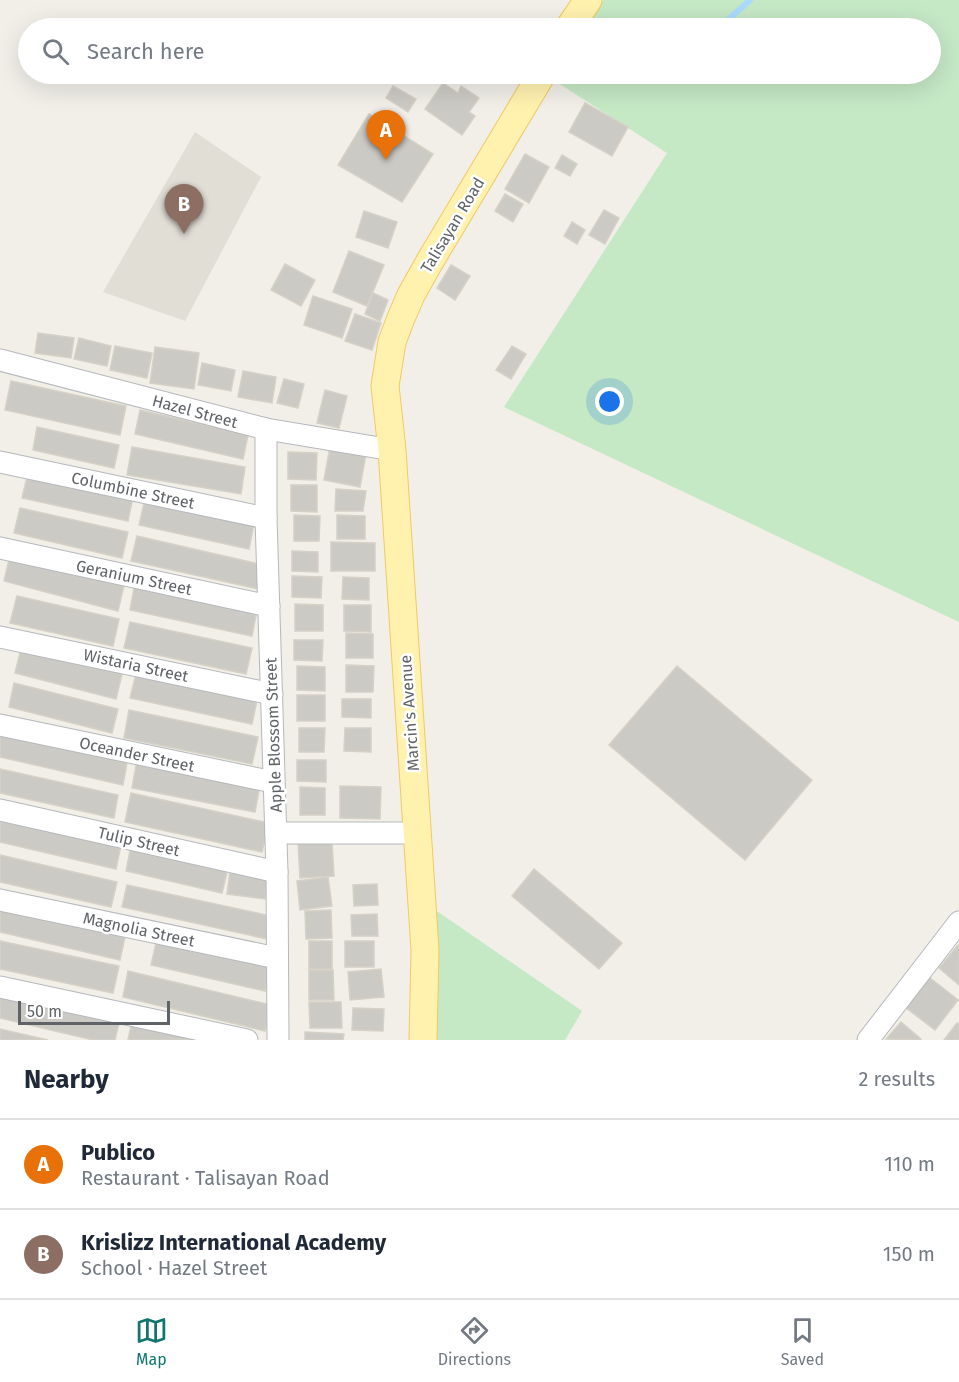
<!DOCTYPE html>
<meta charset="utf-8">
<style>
body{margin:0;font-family:"Fira Sans",sans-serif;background:#f6f6f7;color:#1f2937}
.scale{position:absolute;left:18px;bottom:15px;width:152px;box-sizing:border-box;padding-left:6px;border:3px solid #5f6368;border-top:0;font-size:16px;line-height:21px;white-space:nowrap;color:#5f6368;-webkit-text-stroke:4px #fff;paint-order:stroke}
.you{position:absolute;left:610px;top:402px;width:21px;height:21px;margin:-15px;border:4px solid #fff;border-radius:50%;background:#1a73e8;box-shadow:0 0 0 9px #1a73e833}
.badge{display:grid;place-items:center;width:39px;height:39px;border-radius:50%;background:#0f766e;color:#fff;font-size:20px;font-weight:700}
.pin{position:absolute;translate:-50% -50px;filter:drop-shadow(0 2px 3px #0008)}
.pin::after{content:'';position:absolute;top:32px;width:21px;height:18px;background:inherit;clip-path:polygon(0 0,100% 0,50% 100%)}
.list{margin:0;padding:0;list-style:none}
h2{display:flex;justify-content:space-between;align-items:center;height:78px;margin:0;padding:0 24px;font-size:26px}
h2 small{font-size:20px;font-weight:400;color:#747a83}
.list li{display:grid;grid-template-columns:39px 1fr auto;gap:18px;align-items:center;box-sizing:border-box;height:90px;padding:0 24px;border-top:2px solid #e0e1e3}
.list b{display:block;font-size:22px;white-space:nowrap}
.list p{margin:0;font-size:20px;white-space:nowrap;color:#747a83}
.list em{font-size:20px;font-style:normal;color:#747a83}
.icon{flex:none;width:33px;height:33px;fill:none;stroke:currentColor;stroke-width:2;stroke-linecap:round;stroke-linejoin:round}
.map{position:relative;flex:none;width:959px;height:1040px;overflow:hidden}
.search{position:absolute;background:#fff;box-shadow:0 6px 24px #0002;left:18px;right:18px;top:18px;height:66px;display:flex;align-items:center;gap:15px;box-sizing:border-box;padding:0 21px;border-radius:33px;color:#747a83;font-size:22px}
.sheet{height:258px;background:#fff}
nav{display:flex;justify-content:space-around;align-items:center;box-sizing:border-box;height:84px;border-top:2px solid #e0e1e3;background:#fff;font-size:16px;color:#747a83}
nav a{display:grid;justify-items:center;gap:3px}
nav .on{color:#0f766e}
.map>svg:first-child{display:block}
.education{fill:#e1ded6}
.green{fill:#c5e8c5}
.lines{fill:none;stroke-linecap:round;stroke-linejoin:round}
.stream{stroke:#aadaff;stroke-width:6}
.building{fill:#cccac5;stroke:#d6d1c6;stroke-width:1.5}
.minor-casing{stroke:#b5b8bc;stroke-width:23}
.major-casing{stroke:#f2c960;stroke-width:29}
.minor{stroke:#fff;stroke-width:21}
.major{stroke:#fff2af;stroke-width:27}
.labels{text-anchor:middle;stroke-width:5;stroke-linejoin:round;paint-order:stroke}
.street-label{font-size:16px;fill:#5f6368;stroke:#fff}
</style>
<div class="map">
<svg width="959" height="1040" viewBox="0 0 959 1040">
<rect width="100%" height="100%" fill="#f1efe8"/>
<!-- education -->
<path class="education" d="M195,132l66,45 -76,144 -82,-29z"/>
<!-- green -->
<g class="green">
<path d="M603,0h356v622l-455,-215 163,-254 -112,-72 5,-7h370v-46h-344z"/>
<path d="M434,909l148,102 -17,29h-137z"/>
</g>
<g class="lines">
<!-- stream -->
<g class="stream">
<path d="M719,28l31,-28"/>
<path d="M670,74h1"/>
</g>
</g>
<!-- building -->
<g class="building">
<path d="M443,83l15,10 3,-7 18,12 -10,14 6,4 -13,19 -37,-26z"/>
<path d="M393,86l23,13 -8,13 -22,-14z"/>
<path d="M585,103l43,24 -16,29 -43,-24z"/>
<path d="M369,114l64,40 -31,48 -64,-37z"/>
<path d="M525,154l24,13 -20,36 -24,-14z"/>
<path d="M562,155l15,9 -7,12 -15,-8z"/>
<path d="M505,194l18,10 -10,18 -18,-11z"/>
<path d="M604,210l15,8 -14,26 -16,-9z"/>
<path d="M364,211l33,11 -9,26 -32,-11z"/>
<path d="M572,222l13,8 -8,14 -13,-8z"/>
<path d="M349,251l35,14 -17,41 -34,-14z"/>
<path d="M285,264l30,16 -14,26 -30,-16z"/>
<path d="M451,265l19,11 -15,24 -18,-12z"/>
<path d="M373,293l15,7 -8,21 -15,-7z"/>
<path d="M313,296l39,13 -10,29 -38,-13z"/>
<path d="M355,314l26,9 -9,27 -27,-9z"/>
<path d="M38,333l36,5 -3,20 -36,-5z"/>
<path d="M79,338l32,8 -4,20 -33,-7z"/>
<path d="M115,346l37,7 -5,25 -37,-8z"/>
<path d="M512,346l14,8 -15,25 -15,-9z"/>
<path d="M155,347l44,6 -5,36 -44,-6z"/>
<path d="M202,363l33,7 -4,21 -33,-6z"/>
<path d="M243,371l33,6 -4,26 -34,-6z"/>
<path d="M284,379l20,5 -6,24 -21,-5z"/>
<path d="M11,381l115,25 -6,29 -115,-25z"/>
<path d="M325,390l22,6 -8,32 -22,-5z"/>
<path d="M140,410l108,25 -5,24 -108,-25z"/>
<path d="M37,427l82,18 -5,23 -81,-18z"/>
<path d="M132,447l113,20 -4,27 -114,-19z"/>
<path d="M330,447l36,7 -6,33 -36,-7z"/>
<path d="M288,452l29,1 -1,27 -28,-1z"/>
<path d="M28,473l105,24 -5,24 -106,-23z"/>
<path d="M291,485h26v27l-26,-1z"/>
<path d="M336,489l30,2 -3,20h-28z"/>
<path d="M145,499l109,25 -5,25 -110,-24z"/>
<path d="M20,508l108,24 -6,26 -108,-25z"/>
<path d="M294,515l26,1 -1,25h-25z"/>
<path d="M337,515l28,1v23h-28z"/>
<path d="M137,536l126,29 -5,24 -127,-28z"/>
<path d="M331,542l44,1v28h-44z"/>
<path d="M11,551l114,30 -7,30 -114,-30z"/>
<path d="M292,551l26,1v20l-26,-1z"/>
<path d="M292,576l30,1 -1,21 -29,-1z"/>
<path d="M343,577l26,1v22l-27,-1z"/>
<path d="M135,583l122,27 -5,26 -122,-26z"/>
<path d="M17,596l102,23 -6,27 -103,-23z"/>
<path d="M295,604l28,1v26h-28z"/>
<path d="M344,605h27v27l-27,-1z"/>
<path d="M130,622l122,26 -6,26 -122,-26z"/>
<path d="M346,633l27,1v24h-27z"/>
<path d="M294,640h29l-1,21 -28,-1z"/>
<path d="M22,645l101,25 -7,29 -101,-26z"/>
<path d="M346,665l28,1 -1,26h-27z"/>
<path d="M297,666l28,1v24l-28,-1z"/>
<path d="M677,666l135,114 -67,80 -136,-115z"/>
<path d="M136,674l121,26 -5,24 -122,-26z"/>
<path d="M14,683l104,26 -6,24 -103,-26z"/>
<rect x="297" y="695" width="28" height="26"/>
<path d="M342,699h29v19l-29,-1z"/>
<path d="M129,710l129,27 -6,27 -128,-26z"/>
<path d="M0,728l128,29 -5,28 -123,-28z"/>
<path d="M299,728h26l-1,24h-25z"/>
<path d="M345,728h26v24l-27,-1z"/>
<path d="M137,760l123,25 -5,27 -123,-24z"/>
<path d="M297,760h29v22l-29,-1z"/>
<path d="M0,769l118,26 -4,23 -114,-25z"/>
<path d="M340,786l41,1 -1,32 -40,-1z"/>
<path d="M300,787l25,1v27h-25z"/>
<path d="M131,793l138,30 -7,29 -137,-30z"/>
<path d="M0,816l121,29 -5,24 -116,-27z"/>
<path d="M332,842l2,34 -34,2 -2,-35z"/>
<path d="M131,846l97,22 -6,25 -96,-22z"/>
<path d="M0,855l117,27 -6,25 -111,-25z"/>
<path d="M534,869l88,74 -23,26 -87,-73z"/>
<path d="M230,871l38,4 -3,24 -38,-5z"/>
<path d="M328,877l4,29 -32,4 -3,-29z"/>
<path d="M377,884l1,21 -24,1 -1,-21z"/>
<path d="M127,885l144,31 -4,23 -145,-32z"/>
<path d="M0,903l126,29 -6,28 -120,-28z"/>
<path d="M331,910l1,28 -26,1 -1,-28z"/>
<path d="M377,914l1,22h-26l-1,-21z"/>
<path d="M157,939l114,26 -6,26 -114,-26z"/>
<path d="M0,941l119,25 -6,27 -113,-24z"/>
<rect x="309" y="941" width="23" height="28"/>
<rect x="345" y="941" width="29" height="26"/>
<path d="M958,945l1,2v38l-20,-17z"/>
<path d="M381,969l3,28 -34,3 -2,-28z"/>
<path d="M309,970h24l1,30h-25z"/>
<path d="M128,971l143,34 -6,26 -142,-34z"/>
<path d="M929,977l29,23 -23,30 -30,-23z"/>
<path d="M0,989l120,30 -5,21h-22l-93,-22z"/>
<path d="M309,1002h32l1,26h-32z"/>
<path d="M353,1008l31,1 -1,22 -31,-1z"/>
<path d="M133,1017l95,23h-100z"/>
<path d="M901,1022l20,17 -1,1 -34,-1z"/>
<path d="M957,1023l2,2v15h-15z"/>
<path d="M0,1029l48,11h-48z"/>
<path d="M305,1032l39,2 -1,6h-38z"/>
</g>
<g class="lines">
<!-- minor casing -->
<g class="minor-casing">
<g id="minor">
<path d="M0,360l266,69 126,21"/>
<path d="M266,429v89l11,354 1,168"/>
<path d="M0,462l266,56"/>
<path d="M0,548l269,58"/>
<path d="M0,637l272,57"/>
<path d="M0,725l273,57"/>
<path d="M0,810l277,62"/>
<path d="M276,833h141"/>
<path d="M0,900l277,58"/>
<path d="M0,987l247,53"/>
<path d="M868,1040l91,-118"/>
</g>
</g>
<!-- major casing -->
<g class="major-casing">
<g id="major">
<path d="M569,28l19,-28"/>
<path d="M423,1040l2,-90 -33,-500 -7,-64 7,-44 9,-24 10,-23 19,-34 112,-187"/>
</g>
</g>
<!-- minor -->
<use href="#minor" class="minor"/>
<!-- major -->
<use href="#major" class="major"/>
</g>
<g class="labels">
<!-- street labels -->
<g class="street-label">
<text transform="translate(452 225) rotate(-59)" y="6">Talisayan Road</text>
<text transform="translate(195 411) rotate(15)" y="6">Hazel Street</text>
<text transform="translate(133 490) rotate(12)" y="6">Columbine Street</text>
<text transform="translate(134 577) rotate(12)" y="6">Geranium Street</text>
<text transform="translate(136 665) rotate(12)" y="6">Wistaria Street</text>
<text transform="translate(409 713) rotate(-94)" y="6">Marcin's Avenue</text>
<text transform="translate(273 735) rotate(-92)" y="6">Apple Blossom Street</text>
<text transform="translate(137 754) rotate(12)" y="6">Oceander Street</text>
<text transform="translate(139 841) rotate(13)" y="6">Tulip Street</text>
<text transform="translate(139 929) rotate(12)" y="6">Magnolia Street</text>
</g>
</g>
</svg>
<div class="scale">50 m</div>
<div class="you"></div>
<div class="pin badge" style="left:386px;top:160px;background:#e8710a">A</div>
<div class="pin badge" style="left:184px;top:234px;background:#8d6e63">B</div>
<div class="search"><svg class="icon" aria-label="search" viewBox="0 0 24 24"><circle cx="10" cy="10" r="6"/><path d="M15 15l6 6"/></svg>Search here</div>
</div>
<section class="sheet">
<h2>Nearby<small>2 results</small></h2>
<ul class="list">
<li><span class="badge" style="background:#e8710a">A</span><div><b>Publico</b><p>Restaurant · Talisayan Road</p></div><em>110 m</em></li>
<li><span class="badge" style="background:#8d6e63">B</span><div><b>Krislizz International Academy</b><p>School · Hazel Street</p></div><em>150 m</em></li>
</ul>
</section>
<nav>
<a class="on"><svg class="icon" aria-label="map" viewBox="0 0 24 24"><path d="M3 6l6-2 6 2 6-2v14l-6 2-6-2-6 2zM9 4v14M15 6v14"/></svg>Map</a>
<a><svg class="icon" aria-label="directions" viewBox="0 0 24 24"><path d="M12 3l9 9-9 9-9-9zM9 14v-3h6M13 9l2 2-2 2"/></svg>Directions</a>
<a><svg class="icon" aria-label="saved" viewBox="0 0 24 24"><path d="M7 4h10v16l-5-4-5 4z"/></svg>Saved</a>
</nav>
